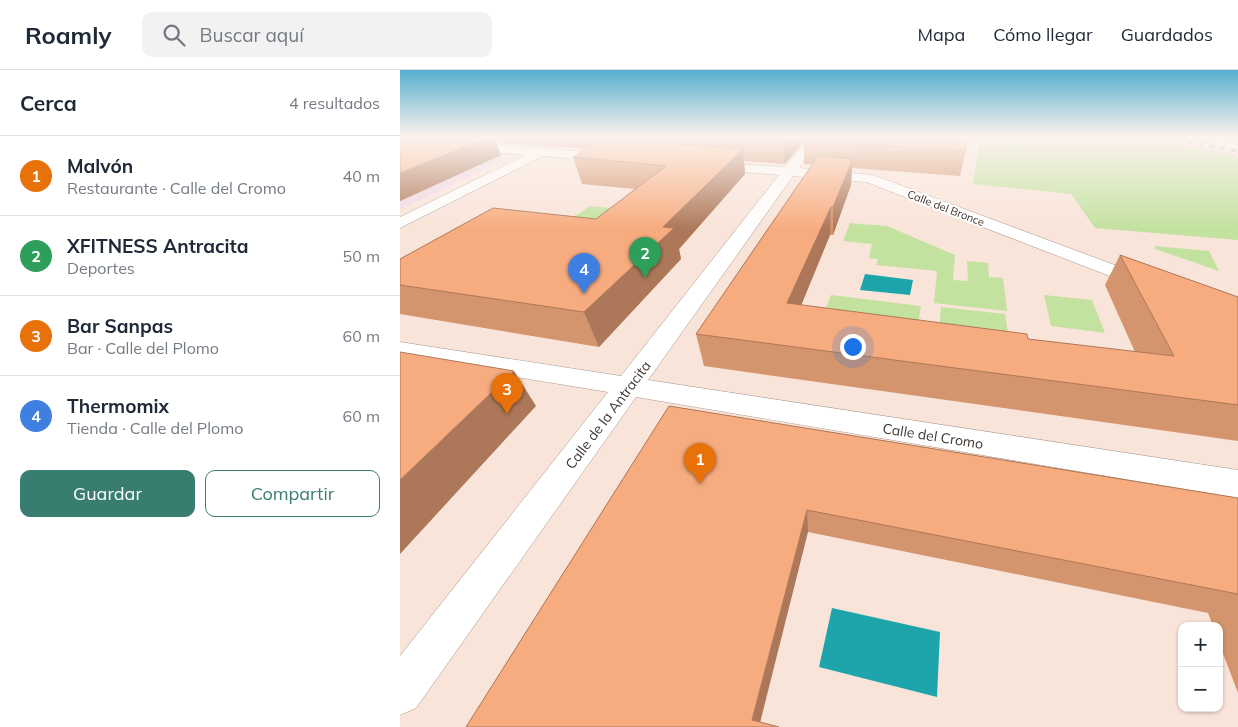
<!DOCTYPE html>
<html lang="es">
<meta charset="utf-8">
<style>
body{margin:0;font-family:Mulish,sans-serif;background:#f2f2f3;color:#1f2937}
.controls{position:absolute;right:15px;bottom:15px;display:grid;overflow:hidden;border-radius:10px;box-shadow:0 1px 4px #0004}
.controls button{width:45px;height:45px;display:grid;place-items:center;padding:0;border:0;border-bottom:1px solid #e0e1e3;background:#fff;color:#1f2937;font:25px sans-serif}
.you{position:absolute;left:452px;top:276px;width:18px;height:18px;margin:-12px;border:4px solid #fff;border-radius:50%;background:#1a73e8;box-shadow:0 0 0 8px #1a73e833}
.badge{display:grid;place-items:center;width:32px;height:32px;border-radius:50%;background:#397d70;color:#fff;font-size:16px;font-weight:700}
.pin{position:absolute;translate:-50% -41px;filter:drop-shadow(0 1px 2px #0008)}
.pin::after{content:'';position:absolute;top:26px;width:18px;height:15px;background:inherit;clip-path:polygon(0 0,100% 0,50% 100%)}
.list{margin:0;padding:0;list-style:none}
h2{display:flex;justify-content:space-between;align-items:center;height:65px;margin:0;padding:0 20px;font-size:21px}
h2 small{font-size:16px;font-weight:400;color:#747a83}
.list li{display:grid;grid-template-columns:32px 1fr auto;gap:15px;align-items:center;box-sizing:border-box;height:80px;padding:0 20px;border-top:1px solid #e0e1e3}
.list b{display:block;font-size:19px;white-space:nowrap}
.list p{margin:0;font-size:16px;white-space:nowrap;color:#747a83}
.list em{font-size:16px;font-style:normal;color:#747a83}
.actions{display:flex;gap:10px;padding:15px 20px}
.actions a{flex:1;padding:11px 0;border:1px solid #397d70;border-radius:10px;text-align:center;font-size:18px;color:#397d70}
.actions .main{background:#397d70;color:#fff}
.icon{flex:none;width:28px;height:28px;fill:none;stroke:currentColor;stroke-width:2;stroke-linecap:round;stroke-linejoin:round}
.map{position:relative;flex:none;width:838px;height:657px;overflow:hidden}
header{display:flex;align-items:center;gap:30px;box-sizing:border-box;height:70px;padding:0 25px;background:#fff;border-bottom:1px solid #e0e1e3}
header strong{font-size:24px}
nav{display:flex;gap:28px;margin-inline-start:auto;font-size:18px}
.search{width:350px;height:45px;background:#f2f2f3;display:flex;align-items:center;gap:12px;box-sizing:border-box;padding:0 18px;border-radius:10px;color:#747a83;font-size:19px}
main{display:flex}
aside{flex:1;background:#fff}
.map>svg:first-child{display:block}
.built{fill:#f3d7c7}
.education{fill:#eed8e5}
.green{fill:#c3e2a0}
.water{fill:#1ea4ab}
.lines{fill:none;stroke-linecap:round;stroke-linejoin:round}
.minor-casing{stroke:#a9968b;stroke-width:1}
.primary-casing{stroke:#a9968b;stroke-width:1}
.minor{fill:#fff;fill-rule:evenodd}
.primary{fill:#fff;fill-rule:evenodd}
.rail-casing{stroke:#a09289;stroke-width:2.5}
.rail{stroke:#fff;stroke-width:2;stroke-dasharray:5.5;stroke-linecap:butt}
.wall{fill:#d4946d}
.shaded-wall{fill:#ad7859}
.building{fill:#f7ac7f;stroke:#ad7859}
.labels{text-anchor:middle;stroke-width:4;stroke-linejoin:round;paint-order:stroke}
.far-street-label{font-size:11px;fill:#3e3631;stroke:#fff}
.street-label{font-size:14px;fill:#3e3631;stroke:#fff}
</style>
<header>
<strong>Roamly</strong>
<div class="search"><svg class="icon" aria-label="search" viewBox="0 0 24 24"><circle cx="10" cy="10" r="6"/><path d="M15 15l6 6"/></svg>Buscar aquí</div>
<nav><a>Mapa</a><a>Cómo llegar</a><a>Guardados</a></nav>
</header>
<main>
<aside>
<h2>Cerca<small>4 resultados</small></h2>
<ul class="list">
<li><span class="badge" style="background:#e8710a">1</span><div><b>Malvón</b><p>Restaurante · Calle del Cromo</p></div><em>40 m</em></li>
<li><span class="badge" style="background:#2e9e5b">2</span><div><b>XFITNESS Antracita</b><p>Deportes</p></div><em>50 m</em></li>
<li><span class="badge" style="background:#e8710a">3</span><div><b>Bar Sanpas</b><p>Bar · Calle del Plomo</p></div><em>60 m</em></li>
<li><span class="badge" style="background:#3f7fe0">4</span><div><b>Thermomix</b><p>Tienda · Calle del Plomo</p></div><em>60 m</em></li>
</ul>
<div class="actions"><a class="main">Guardar</a><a>Compartir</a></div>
</aside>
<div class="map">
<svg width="838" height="657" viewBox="0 0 838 657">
<rect width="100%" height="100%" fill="#f9e4d9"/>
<!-- built -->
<path class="built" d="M734,67h41l20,4 38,14z"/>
<!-- education -->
<path class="education" d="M37,82l72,6 -109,51v-42z"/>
<!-- green -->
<g class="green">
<path d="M580,67h154l99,18 5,2v83l-143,-12 -24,-34 -98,-10z"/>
<path d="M190,136l29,3 -37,28 -32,-4z"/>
<path d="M450,153l37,3 68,29 -2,25 15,1 -1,-20 21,2 1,14 14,1 4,33 -73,-8 3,-32 -61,-6 2,-6 -9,-1 3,-14 -29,-3z"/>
<path d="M755,176l54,5 10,20 -64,-22z"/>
<path d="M431,225l90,11 -4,25 -95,-12z"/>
<path d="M644,225l48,5 13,33 -54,-7z"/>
<path d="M541,237l64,7 4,26 -70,-8z"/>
</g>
<!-- water -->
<g class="water">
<path d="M465,204l48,6 -3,15 -50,-5z"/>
<path d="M432,538l108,24 -3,65 -118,-30z"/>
</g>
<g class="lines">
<!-- minor casing -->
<g class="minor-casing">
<g id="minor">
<path d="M0,67l213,17 6,4 -6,4 -70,-6 -143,72v-11l126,-62 -126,-10z"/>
<path d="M409,67h12l-22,31 74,7 282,105 3,4 -3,4 -7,2 -7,-2 -275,-106 -73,-6 -145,204 590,90v28l-602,-101 -220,311 -16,7v-59l208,-264 -208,-34v-16l221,34 158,-201 -71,-6 -7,-4 2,-3 82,5z"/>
</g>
</g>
<!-- primary casing -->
<g class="primary-casing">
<path id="primary" d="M798,67h17l23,8v8l-38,-14z"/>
</g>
<!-- minor -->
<use href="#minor" class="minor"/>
<!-- primary -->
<use href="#primary" class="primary"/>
<!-- rail casing -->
<g class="rail-casing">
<path id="rail" d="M760,67l78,14"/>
</g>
<!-- rail -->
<use href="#rail" class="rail"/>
</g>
<!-- wall -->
<g class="wall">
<path d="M0,67h565l1,14 -6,25 -108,-8 -1,17 -18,50h-3l-29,70 227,34 107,13 -30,-67 15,-30 118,42v144l-534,-75 -8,-32 116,-169 -8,-1v-23l-19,23 -41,-3 1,13 -66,75 2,10 -82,88 -199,-33v-55l196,-40 39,-30 -53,-5 -9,-27 14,-8 -91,-7 5,13 -101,46z"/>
<path d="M269,336l569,92v195l-19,-50v-17h-6l-5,-13 -400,-81 -342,195z"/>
</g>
<!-- shaded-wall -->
<g class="shaded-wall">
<path d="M90,67h3l8,18 -101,46v-28z"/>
<path d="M387,67h20l-22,27 -1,-24z"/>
<path d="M343,79l2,25 -66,75 2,10 -82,88 -15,-35 79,-85z"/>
<path d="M452,91l-1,24 -18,50v-28z"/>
<path d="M431,137l-1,28 -41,100 -2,-32z"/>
<path d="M114,301l22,35 -136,148v-74z"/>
<path d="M407,440l1,22 -49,195 -7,-7z"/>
</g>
<!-- building -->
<g class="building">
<path d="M0,67h90l-90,36z"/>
<path d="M333,67h54l-3,3z"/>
<path d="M406,67h159l1,14 -162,-11z"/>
<path d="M206,69l137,10 -80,78 11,1 -90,84 -184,-27v-26l93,-51 103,11 70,-53 -93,-9z"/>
<path d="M418,86l27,2 7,3 -19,46h-2l-44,96 240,31 1,5 146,17 -54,-101 118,42v108l-542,-71z"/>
<path d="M0,282l114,19 -114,109z"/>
<path d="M269,336l569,92v96l-431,-84 -55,210 27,7h-313z"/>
</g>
<!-- sky -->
<linearGradient id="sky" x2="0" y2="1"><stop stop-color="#57aed0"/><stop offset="0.42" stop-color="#fcf3ee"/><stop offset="1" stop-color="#fcf3ee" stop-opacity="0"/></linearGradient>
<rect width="838" height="159" fill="url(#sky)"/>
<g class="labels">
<!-- far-street labels -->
<g class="far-street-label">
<text transform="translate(546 138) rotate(21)" y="4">Calle del Bronce</text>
</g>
<!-- street labels -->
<g class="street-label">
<text transform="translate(208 345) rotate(-53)" y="5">Calle de la Antracita</text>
<text transform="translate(533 366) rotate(9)" y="5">Calle del Cromo</text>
</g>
</g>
</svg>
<div class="controls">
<button>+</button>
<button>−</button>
</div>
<div class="you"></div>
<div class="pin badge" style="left:300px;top:414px;background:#e8710a">1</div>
<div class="pin badge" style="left:245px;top:208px;background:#2e9e5b">2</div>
<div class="pin badge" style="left:107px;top:344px;background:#e8710a">3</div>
<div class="pin badge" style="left:184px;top:224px;background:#3f7fe0">4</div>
</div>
</main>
